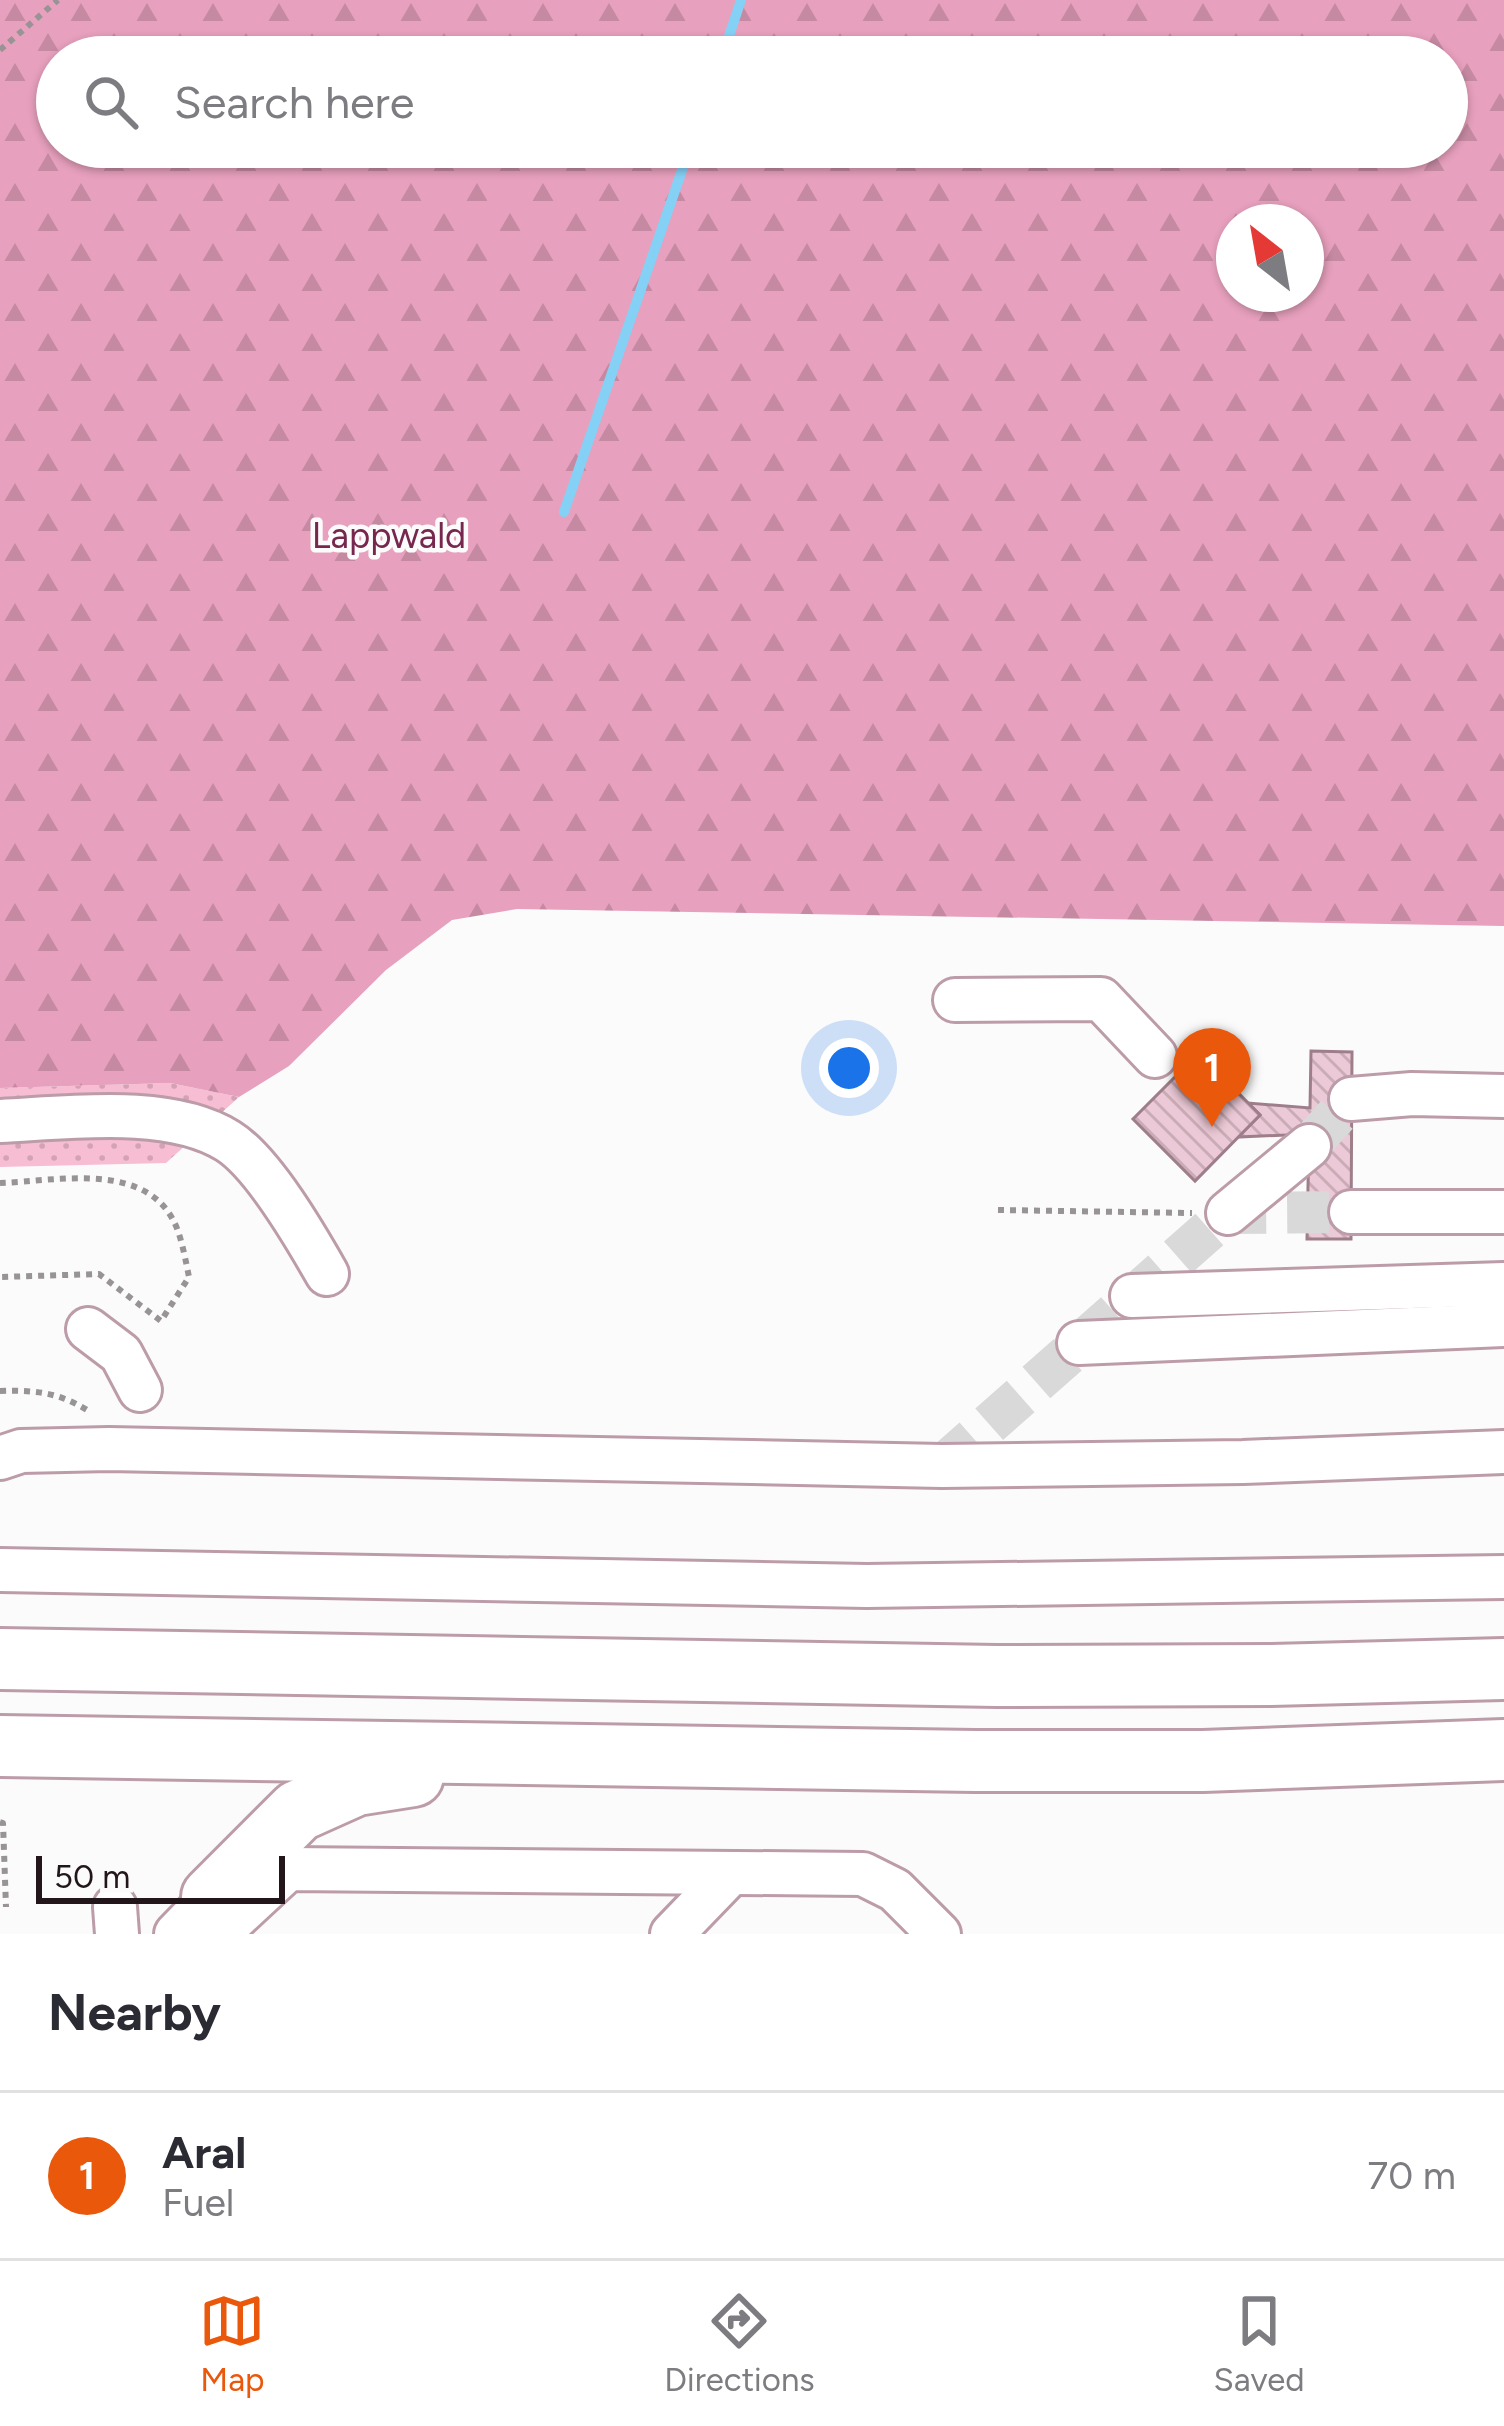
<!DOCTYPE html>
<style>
body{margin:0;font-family:Figtree,sans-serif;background:#f2f2f3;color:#2b2b33}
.compass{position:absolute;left:1216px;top:204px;width:108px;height:108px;border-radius:50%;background:#fff;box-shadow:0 3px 9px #0004;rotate:329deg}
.scale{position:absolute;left:36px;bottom:30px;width:249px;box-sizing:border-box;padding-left:12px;border:6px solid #22161a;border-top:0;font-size:33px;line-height:42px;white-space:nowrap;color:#22161a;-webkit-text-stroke:9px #fbfbfb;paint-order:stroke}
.you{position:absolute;left:849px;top:1068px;width:42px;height:42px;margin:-30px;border:9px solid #fff;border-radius:50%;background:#1a73e8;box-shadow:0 0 0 18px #1a73e833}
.badge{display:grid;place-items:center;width:78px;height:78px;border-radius:50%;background:#ea580c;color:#fff;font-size:39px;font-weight:700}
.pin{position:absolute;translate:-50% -99px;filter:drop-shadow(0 3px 6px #0008)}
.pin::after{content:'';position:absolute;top:63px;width:42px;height:36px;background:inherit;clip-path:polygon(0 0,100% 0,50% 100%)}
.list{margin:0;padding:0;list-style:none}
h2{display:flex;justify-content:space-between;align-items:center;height:156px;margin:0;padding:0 48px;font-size:51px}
h2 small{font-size:39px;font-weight:400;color:#7c7c81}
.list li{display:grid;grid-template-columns:78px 1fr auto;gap:36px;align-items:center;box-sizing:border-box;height:168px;padding:0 48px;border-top:3px solid #e1e1e2}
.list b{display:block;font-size:45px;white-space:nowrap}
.list p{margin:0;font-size:39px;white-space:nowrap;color:#7c7c81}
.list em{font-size:39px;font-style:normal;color:#7c7c81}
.icon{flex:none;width:66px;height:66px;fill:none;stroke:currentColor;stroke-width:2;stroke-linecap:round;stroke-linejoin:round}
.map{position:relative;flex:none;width:1504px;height:1934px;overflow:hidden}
.search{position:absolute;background:#fff;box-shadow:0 3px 9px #0004;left:36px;right:36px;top:36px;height:132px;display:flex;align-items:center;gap:30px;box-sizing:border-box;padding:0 42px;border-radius:66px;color:#7c7c81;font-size:45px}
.sheet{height:324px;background:#fff}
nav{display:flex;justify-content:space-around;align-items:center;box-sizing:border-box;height:168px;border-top:3px solid #e1e1e2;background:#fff;font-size:33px;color:#7c7c81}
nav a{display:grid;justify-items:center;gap:6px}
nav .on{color:#ea580c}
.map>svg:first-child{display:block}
.grass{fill:url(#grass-dots)}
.forest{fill:url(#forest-firs);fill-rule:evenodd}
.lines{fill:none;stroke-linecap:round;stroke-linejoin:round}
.stream{stroke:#85d1f5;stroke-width:10}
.building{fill:url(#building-back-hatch);stroke:#9e7e8a;stroke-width:3}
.minor-tunnel{stroke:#dad9d9;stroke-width:42;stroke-dasharray:42 21;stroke-linecap:butt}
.minor-casing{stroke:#bd9ca9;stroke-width:48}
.highway-casing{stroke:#bd9ca9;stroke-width:66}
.path{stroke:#989394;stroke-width:6;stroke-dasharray:6 6;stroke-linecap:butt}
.minor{stroke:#fff;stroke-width:42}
.highway{stroke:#fff;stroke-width:60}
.labels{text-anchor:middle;stroke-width:9;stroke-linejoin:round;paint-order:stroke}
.park-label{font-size:36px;fill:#77264e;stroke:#fbfbfb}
</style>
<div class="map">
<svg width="1504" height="1934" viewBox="0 0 1504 1934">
<defs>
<pattern id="grass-dots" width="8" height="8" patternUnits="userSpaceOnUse" patternTransform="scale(3)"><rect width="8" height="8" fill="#f6bdd3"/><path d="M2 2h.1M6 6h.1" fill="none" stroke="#d3a2b5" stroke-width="1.8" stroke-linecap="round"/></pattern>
<pattern id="forest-firs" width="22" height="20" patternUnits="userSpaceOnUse" patternTransform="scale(3)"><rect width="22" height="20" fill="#e7a0bd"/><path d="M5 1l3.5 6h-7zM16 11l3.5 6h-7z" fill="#c689a2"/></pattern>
<pattern id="building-back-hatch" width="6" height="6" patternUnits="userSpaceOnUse" patternTransform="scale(3)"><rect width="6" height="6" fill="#ecc9d6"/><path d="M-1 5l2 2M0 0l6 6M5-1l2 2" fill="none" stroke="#caacb7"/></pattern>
</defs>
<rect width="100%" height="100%" fill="#fbfbfb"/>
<!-- grass -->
<path class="grass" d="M170,1083l69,14 -73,66 -166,4v-79z"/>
<!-- forest -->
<path class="forest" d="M0,0h1504v926l-987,-17 -65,11 -66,50 -97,96 -50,31 -69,-14 -170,5zM57,57h1390v90h-1390zM1234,222h72v72h-72z"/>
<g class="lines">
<!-- stream -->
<g class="stream">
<path d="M722,57l19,-57"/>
<path d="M564,512l126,-365"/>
</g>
</g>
<!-- building -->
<g class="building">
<path d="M1311,1051l41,1 -1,187h-44l2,-105 -71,3 22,-22 -12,-12 62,5z"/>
<path d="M1199,1053l61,62 -65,66 -62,-62z"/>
</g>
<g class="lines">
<!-- minor-tunnel -->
<g class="minor-tunnel">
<path d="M1309,1146l42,-47"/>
<path d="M942,1466l286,-253 123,-1"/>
</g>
<!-- minor casing -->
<g class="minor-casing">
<g id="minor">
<path d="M955,1000l146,-1 54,57"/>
<path d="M1351,1099l61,-5 92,2"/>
<path d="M0,1121c67,-3 169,-17 228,20 35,22 78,96 99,133"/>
<path d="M1351,1212h153"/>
<path d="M1228,1213l81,-67"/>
<path d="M1132,1296l372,-12"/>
<path d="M88,1329l33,25 19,36"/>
<path d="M1079,1343l425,-18"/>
<path d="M0,1458l21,-7 88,-2 833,17 301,-4 261,-10"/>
<path d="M0,1570l867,16 637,-9"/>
<path d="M115,1907l2,27"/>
<path d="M176,1934l36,-37"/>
<path d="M218,1934l70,-65 575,5 32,16 44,44"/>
<path d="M672,1934l58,-60"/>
</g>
</g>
<!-- highway casing -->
<g class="highway-casing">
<g id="highway">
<path d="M0,1659l997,17 274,-1 233,-6"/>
<path d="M0,1746l975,15h228l301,-11"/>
<path d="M212,1897l86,-86 58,-26 57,-9"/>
</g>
</g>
<!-- path -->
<g class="path">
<path d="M0,50l58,-50"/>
<path d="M0,1183c59,-2 152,-24 178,48 5,15 8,31 11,46l-28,44 -62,-47 -99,3"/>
<path d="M998,1210l194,3"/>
<path d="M0,1391c34,-1 58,1 87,19"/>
<path d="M0,1822l3,1 3,84"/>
</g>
<!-- minor -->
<use href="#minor" class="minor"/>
<!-- highway -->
<use href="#highway" class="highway"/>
</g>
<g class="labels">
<!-- park labels -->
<g class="park-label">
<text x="389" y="548">Lappwald</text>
</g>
</g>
</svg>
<svg class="compass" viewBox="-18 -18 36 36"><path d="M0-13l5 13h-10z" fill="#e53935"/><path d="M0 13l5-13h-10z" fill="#7c7c81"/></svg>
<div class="scale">50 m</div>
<div class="you"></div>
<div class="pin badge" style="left:1212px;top:1127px">1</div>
<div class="search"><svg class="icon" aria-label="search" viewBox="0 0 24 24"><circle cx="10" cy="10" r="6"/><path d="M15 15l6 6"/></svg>Search here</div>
</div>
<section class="sheet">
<h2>Nearby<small></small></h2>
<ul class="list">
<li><span class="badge">1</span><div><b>Aral</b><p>Fuel</p></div><em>70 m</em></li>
</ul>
</section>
<nav>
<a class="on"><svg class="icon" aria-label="map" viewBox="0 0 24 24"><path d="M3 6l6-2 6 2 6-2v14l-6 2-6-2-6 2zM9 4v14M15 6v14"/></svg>Map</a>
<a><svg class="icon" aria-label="directions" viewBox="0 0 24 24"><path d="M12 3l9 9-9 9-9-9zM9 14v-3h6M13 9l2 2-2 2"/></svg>Directions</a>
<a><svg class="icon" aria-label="saved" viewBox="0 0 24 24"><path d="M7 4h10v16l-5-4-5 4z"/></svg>Saved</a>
</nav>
